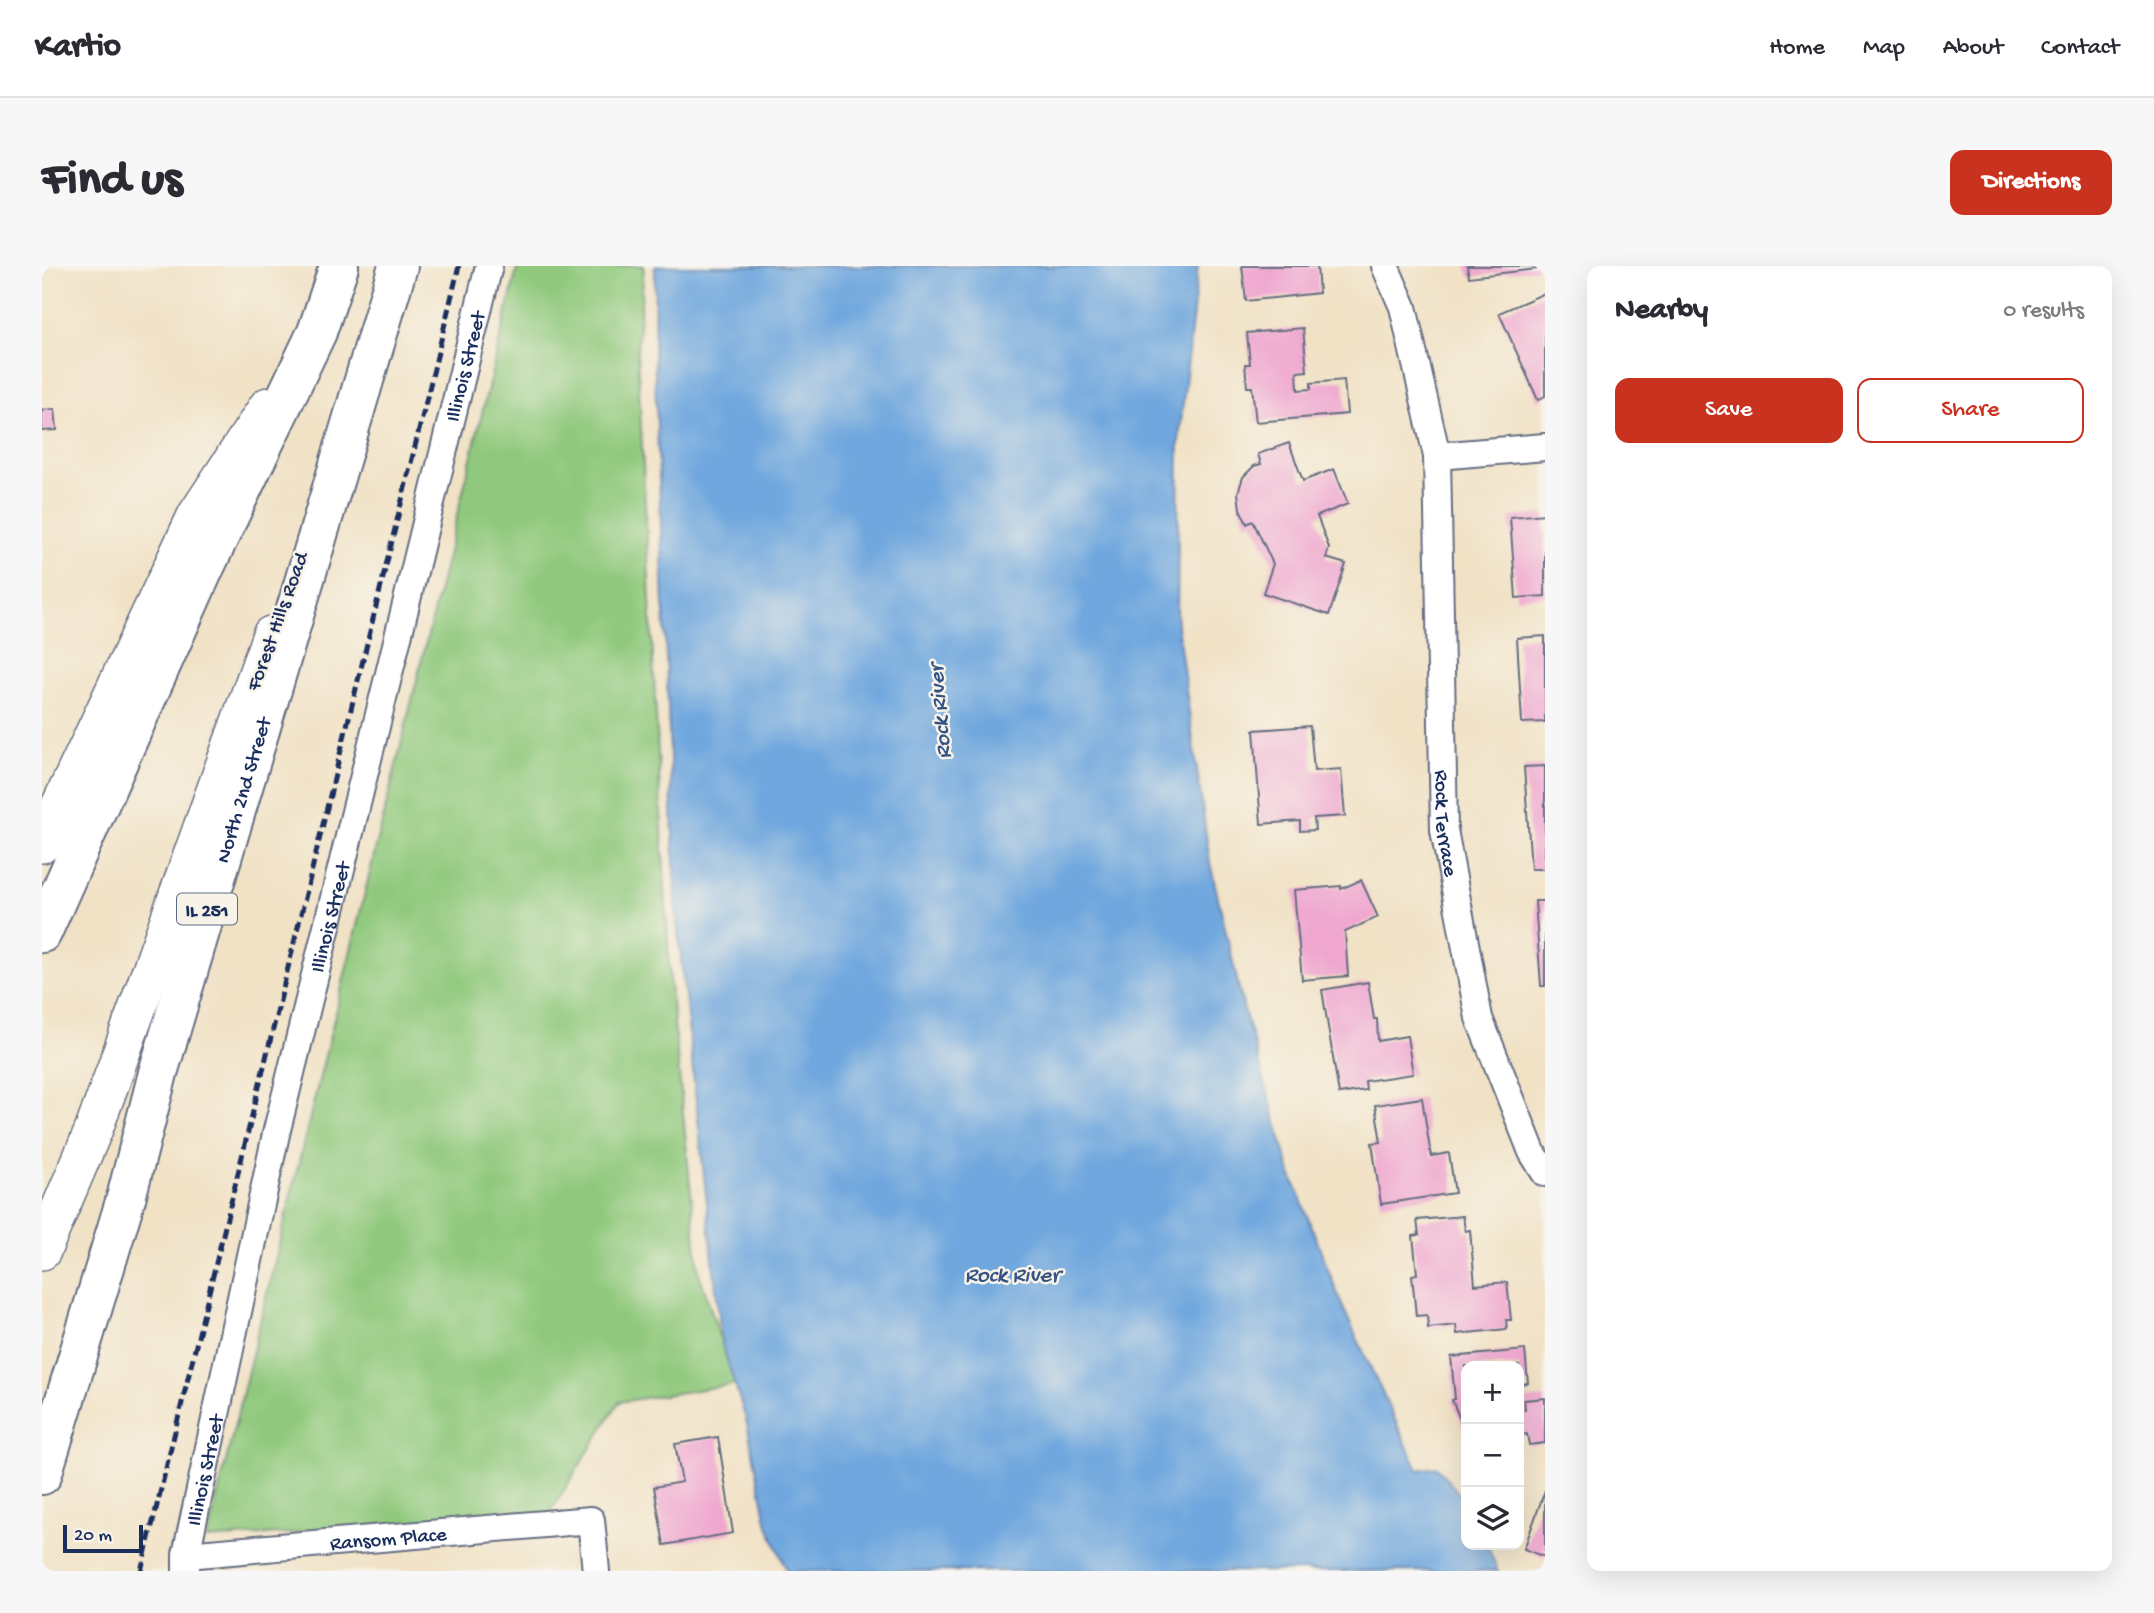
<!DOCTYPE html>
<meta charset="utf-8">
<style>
body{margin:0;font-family:"Gochi Hand",sans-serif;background:#f7f7f7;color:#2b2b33}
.controls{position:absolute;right:21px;bottom:21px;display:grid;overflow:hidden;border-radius:14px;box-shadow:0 7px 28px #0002}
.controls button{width:63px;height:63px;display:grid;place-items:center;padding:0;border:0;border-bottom:2px solid #e1e1e2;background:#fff;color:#2b2b33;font:35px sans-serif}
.scale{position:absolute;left:21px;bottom:18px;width:80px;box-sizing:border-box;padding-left:7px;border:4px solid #1b2f5e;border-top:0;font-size:19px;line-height:24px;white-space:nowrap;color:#1b2f5e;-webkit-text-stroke:5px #f7f3e8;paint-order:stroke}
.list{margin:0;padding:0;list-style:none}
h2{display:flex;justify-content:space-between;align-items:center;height:91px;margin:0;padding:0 28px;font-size:30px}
h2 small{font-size:23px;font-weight:400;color:#7c7c81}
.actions{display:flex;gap:14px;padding:21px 28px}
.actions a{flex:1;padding:16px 0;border:2px solid #c8321e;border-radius:14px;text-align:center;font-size:24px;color:#c8321e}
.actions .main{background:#c8321e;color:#fff}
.icon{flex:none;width:38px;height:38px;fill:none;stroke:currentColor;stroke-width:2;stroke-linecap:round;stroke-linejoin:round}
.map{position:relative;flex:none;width:1503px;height:1305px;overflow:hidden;border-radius:14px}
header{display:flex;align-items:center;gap:42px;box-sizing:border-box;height:98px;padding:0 35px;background:#fff;border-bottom:2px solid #e1e1e2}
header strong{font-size:33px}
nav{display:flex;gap:38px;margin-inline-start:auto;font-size:24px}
.intro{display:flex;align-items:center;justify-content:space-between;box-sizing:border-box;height:168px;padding:0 42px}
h1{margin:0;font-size:49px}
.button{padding:18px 32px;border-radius:14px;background:#c8321e;color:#fff;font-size:24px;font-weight:700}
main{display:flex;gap:42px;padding:0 42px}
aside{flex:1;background:#fff;border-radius:14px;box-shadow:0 7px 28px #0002}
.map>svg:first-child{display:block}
.green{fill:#90c97d;stroke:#567c6e;stroke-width:2}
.water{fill:#70a7de;stroke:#466b9e;stroke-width:2}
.building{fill:#efa6cf}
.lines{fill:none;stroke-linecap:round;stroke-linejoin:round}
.street-casing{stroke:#666e82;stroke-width:30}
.secondary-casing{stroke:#666e82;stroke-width:40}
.primary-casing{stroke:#666e82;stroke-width:42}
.street{stroke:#fff;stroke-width:26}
.secondary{stroke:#fff;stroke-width:37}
.primary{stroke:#fff;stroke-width:38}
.rail{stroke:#1b2f5e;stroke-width:5;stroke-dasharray:10 5;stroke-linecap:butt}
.labels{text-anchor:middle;stroke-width:5;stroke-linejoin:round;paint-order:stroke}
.shield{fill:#f7f3e8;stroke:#5d6a87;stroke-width:2}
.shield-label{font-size:19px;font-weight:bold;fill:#1b2f5e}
.street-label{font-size:21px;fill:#1b2f5e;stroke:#f7f3e8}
.water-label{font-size:23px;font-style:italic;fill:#355384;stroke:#f7f3e8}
</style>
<header>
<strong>Kartio</strong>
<nav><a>Home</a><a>Map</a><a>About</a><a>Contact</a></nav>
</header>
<div class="intro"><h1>Find us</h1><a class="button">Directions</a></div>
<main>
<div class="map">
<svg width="1503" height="1305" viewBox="0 0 1503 1305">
<rect width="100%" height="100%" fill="#f7f3e8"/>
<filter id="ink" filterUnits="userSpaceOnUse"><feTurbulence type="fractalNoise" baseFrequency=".0143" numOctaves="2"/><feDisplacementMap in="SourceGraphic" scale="14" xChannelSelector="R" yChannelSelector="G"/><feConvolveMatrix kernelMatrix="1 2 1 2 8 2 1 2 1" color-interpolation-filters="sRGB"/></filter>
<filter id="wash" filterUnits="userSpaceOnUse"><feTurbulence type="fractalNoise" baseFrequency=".00686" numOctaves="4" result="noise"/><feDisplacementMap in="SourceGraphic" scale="28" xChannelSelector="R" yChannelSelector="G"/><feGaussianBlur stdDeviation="1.57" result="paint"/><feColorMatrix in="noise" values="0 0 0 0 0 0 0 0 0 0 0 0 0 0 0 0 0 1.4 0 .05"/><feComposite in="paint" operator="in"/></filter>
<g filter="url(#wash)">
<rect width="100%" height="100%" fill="#f1e2c6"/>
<!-- green -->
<path class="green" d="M476,0h126l-7,85 33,633 29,289 36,111 -116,18 -71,114 -341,23z"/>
<!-- water -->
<path class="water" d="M613,0h543l-19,174 -2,185 33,238 34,147 47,164 53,136 74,160 19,-3 29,35v43h21l11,26h-711l-19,-45 -22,-107 -24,-74 -46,-433 -22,-561z"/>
<g id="blocks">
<!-- building -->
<g class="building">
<path d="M1200,0h75l2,27 -73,8z"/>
<path d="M1425,0h69v3l-67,8z"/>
<path d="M1503,27v103l-7,4 -39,-87z"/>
<path d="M1261,62l4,43 -10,1 1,18 13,-1v-6l33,-3 3,34 -91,8 -4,-35h-5l-2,-23h5l-3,-31z"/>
<path d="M13,143l2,21 -15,1v-21z"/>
<path d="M1247,177l14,38 31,-12 14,35 -31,12 12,32 -3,10 20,6 -17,51 -66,-22 10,-29 -20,-43 -6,3 -7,-15 -2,-16 5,-16 11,-11 7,-2 -3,-10z"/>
<path d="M1503,248v82l-29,2 -6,-81z"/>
<path d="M1503,370v86l-23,1 -5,-85z"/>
<path d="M1268,460l4,45 27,-2 4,47 -31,2 1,12 -15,1v-10l-39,3 -7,-94z"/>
<path d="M1503,500v103h-14l-7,-102z"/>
<path d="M1319,614l17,37 -33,15 3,44 -46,4 -8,-90 47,-4v3z"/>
<path d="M1493,635h10v85h-4z"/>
<path d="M1326,716l6,37h3l1,22 29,-5 6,38 -48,7 1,9 -27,4 -17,-104z"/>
<path d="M1380,832l9,58 18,-3 6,40 -74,11 -9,-61 9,-1 -6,-37z"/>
<path d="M1421,950l2,15 5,-1 5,55 32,-3 4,38h-5l1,9 -50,5 -1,-9 -28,3 -1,-13 -11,1 -4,-41 5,-1 -4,-38 6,-1 -2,-15z"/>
<path d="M1483,1084l3,33 -9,1v-18h-53v68l-14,-34 3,-1 -4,-42z"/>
<path d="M1503,1132v45l-16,2 -2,-11 -8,1v-25l6,-1 -1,-9z"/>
<path d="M676,1171l15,96 -69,12 -10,-58 28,-5 -7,-38z"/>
<path d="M1503,1224v67l-21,-8z"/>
</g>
</g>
</g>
<g filter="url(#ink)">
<use href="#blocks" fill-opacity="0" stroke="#666e82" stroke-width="2"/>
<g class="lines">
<!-- street casing -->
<g class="street-casing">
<g id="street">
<path id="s1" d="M1343,0l18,41 34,149 7,374 35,188 53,134 13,21"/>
<path d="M1395,190l108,-9"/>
<path id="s2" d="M144,1289l405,-35 5,51"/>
<path id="s3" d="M144,1305v-16l90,-421 213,-868"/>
</g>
</g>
<!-- secondary casing -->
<g class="secondary-casing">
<g id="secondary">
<path d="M0,578l154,-328 72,-110"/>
<path d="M0,985l52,-122 177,-494"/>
</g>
</g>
<!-- primary casing -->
<g class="primary-casing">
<g id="primary">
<path d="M0,667l162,-364 113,-237 22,-66"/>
<path id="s4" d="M0,1209l84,-277 32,-125 240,-807"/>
</g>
</g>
<!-- street -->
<use href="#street" class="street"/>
<!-- secondary -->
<use href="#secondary" class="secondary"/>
<!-- primary -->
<use href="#primary" class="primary"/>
<!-- rail -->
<path class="rail" d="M99,1305l318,-1305"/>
</g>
</g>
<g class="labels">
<!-- shield labels -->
<rect class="shield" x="135" y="627.5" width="60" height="31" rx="5"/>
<g class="shield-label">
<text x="165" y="650">IL 251</text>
</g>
<!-- street labels -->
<g class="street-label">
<text dy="7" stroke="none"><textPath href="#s3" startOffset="1237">Illinois Street</textPath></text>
<text transform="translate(234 355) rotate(-70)" y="7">Forest Hills Road</text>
<text dy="7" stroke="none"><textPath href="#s4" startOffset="714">North 2nd Street</textPath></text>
<text dy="7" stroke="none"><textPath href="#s1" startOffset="565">Rock Terrace</textPath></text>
<text dy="7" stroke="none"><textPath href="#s3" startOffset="670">Illinois Street</textPath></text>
<text dy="7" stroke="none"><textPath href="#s3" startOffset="103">Illinois Street</textPath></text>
<text dy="7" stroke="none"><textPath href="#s2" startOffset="203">Ransom Place</textPath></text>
</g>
<!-- water labels -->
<g class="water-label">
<text transform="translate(896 446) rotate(-95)" y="8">Rock River</text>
<text x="970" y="1015">Rock River</text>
</g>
</g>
</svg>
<div class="controls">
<button>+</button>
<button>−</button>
<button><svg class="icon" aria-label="layers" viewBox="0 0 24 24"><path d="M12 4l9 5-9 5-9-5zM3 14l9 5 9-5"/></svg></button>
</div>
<div class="scale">20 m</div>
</div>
<aside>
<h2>Nearby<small>0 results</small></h2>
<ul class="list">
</ul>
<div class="actions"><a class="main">Save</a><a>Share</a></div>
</aside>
</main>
